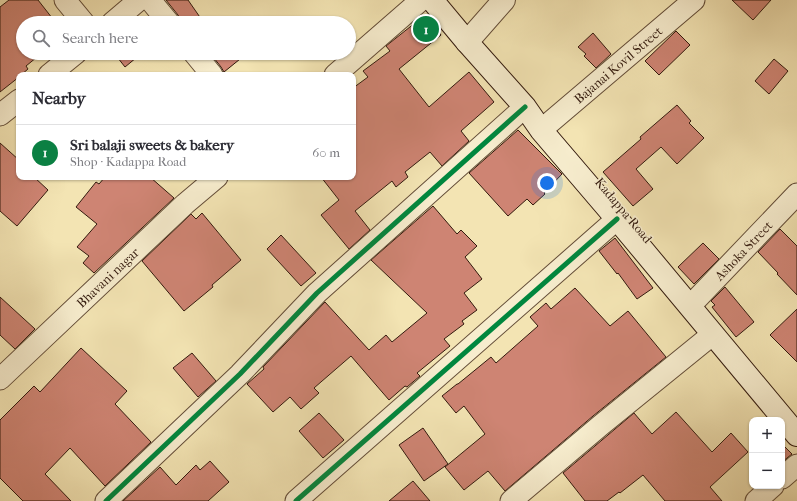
<!DOCTYPE html>
<meta charset="utf-8">
<style>
body{margin:0;font-family:"IM FELL French Canon",serif;background:#f7f7f7;color:#2b2b33}
.controls{position:absolute;right:12px;bottom:12px;display:grid;overflow:hidden;border-radius:8px;box-shadow:0 1px 3px #0004}
.controls button{width:36px;height:36px;display:grid;place-items:center;padding:0;border:0;border-bottom:1px solid #e1e1e2;background:#fff;color:#2b2b33;font:20px sans-serif}
.you{position:absolute;left:547px;top:183px;width:14px;height:14px;margin:-10px;border:3px solid #fff;border-radius:50%;background:#1a73e8;box-shadow:0 0 0 6px #1a73e833}
.badge{display:grid;place-items:center;width:26px;height:26px;border-radius:50%;background:#0b8043;color:#fff;font-size:13px;font-weight:700}
.pin{position:absolute;translate:-50% -50%;border:2px solid #fff;box-shadow:0 1px 4px #0006}
.list{margin:0;padding:0;list-style:none}
h2{display:flex;justify-content:space-between;align-items:center;height:52px;margin:0;padding:0 16px;font-size:17px}
h2 small{font-size:13px;font-weight:400;color:#7c7c81}
.list li{display:grid;grid-template-columns:26px 1fr auto;gap:12px;align-items:center;box-sizing:border-box;height:56px;padding:0 16px;border-top:1px solid #e1e1e2}
.list b{display:block;font-size:15px;white-space:nowrap}
.list p{margin:0;font-size:13px;white-space:nowrap;color:#7c7c81}
.list em{font-size:13px;font-style:normal;color:#7c7c81}
.icon{flex:none;width:22px;height:22px;fill:none;stroke:currentColor;stroke-width:2;stroke-linecap:round;stroke-linejoin:round}
.map{position:relative;flex:none;width:797px;height:501px;overflow:hidden}
.search{position:absolute;background:#fff;box-shadow:0 1px 3px #0004;left:16px;top:16px;width:340px;height:44px;display:flex;align-items:center;gap:10px;box-sizing:border-box;padding:0 14px;border-radius:22px;color:#7c7c81;font-size:15px}
.panel{position:absolute;background:#fff;box-shadow:0 1px 3px #0004;left:16px;top:72px;width:340px;height:108px;border-radius:8px}
.map>svg:first-child{display:block}
.building{fill:#ce8473;stroke:#331a0e}
.lines{fill:none;stroke-linecap:round;stroke-linejoin:round}
.minor-casing{stroke:#634c37;stroke-width:23}
.tertiary-casing{stroke:#634c37;stroke-width:24}
.secondary-casing{stroke:#331a0e;stroke-width:24}
.minor{stroke:#f7edce;stroke-width:21}
.tertiary{stroke:#f7edce;stroke-width:22}
.secondary{stroke:#f7edce;stroke-width:22}
.cycleway-casing{stroke:#f7edce;stroke-width:8}
.cycleway{stroke:#00873e;stroke-width:5}
.labels{text-anchor:middle;stroke-width:3;stroke-linejoin:round;paint-order:stroke}
.street-label{font-size:13px;fill:#331a0e;stroke:#f7edce}
</style>
<div class="map">
<svg width="797" height="501" viewBox="0 0 797 501">
<rect width="100%" height="100%" fill="#f3e4b3"/>
<filter id="stains"><feTurbulence type="fractalNoise" baseFrequency=".005" numOctaves="4"/><feColorMatrix values="0 0 0 0 .2 0 0 0 0 .09 0 0 0 0 .02 0 0 0 .5 -.17"/></filter>
<radialGradient id="worn" r=".72"><stop offset=".6" stop-color="#630" stop-opacity="0"/><stop offset="1" stop-color="#630" stop-opacity=".3"/></radialGradient>
<!-- building -->
<g class="building">
<path d="M9,0h29l18,23h-33v30h19l-16,13 2,3 -7,6h-2v2l-19,15v-85z"/>
<path d="M166,0h22l16,23h-23v-2l-3,-6z"/>
<path d="M732,0h39l-18,20z"/>
<path d="M425,15l16,20 -42,34 30,38 40,-35 25,30 -33,29 8,10 -27,25 -12,-14 -25,20 3,5 -12,10 -4,-6 -37,30 15,19 -21,19 -28,-34 18,-15 -18,-23h32v-89l15,-11 -5,-6 27,-20 -4,-5z"/>
<path d="M676,31l14,14 -31,30 -14,-14z"/>
<path d="M593,33l18,21 -15,14 -12,-12 2,-2 -8,-7z"/>
<path d="M114,53h28l-17,14z"/>
<path d="M210,53h33l2,2 -21,17 -3,-5z"/>
<path d="M774,59l14,12 -19,23 -14,-13z"/>
<path d="M677,105l14,16 -2,2 15,15 -27,26 -16,-17 -25,22 17,20 -20,17 -30,-34 38,-33 -1,-2z"/>
<path d="M518,130l44,44 -18,19 1,1 -12,11 -6,-6 -19,17 -39,-43z"/>
<path d="M0,143l19,17v17h15l14,13 -31,36 -17,-15z"/>
<path d="M105,177h45l24,21 -80,75 -11,-10 6,-7 -12,-9 20,-23 -21,-17 20,-25 3,2z"/>
<path d="M433,206l24,28 4,-4 16,16 -12,11 17,22 -18,14 13,17 -15,11 2,3 -20,15 6,7 -33,27 3,3 -13,11 -2,-1 -16,14 -38,-44 -37,32 5,5 -18,16 -11,-12 -17,15 -26,-28 17,-15 -1,-2 62,-65 44,48 17,-15 6,7 35,-29 -56,-53z"/>
<path d="M202,213l39,47 -29,25 1,2 -29,24 -42,-50 49,-47 5,5z"/>
<path d="M780,229l17,17v49l-20,-21 1,-1 -20,-21z"/>
<path d="M281,235l35,38 -15,13 -34,-37z"/>
<path d="M615,238l38,50 -16,11 -19,-26 -1,1 -18,-23z"/>
<path d="M703,243l16,16 -25,25 -16,-17z"/>
<path d="M725,287l29,35 -18,15 -24,-30 3,-2 -4,-4z"/>
<path d="M575,288l35,38 18,-15 38,46 -73,59 -88,75 -17,-20 -24,19 -19,-23 40,-33 -21,-28 -8,7 -14,-17 15,-12h1l33,-27 5,6 42,-37 -8,-9 16,-14 5,6z"/>
<path d="M0,297l35,32 -20,20 -15,-14z"/>
<path d="M797,309v53l-27,-27z"/>
<path d="M81,348l46,43 -12,13 36,38 -46,44 -35,-38 -25,26 26,27h-48l-23,-23v-58l34,-34 6,6z"/>
<path d="M192,353l24,28 -18,16 -25,-29z"/>
<path d="M676,412l36,40 19,-19 17,19 -38,35 12,14h-57l-22,-26 -23,18 -1,-1 -12,9h-22l-22,-28 71,-60 18,21z"/>
<path d="M319,413l25,27 -21,18 -24,-27z"/>
<path d="M423,428l25,36 -24,17 -25,-36z"/>
<path d="M782,444l10,10 -10,8z"/>
<path d="M210,461l19,21 -21,19h-85l37,-34 16,18 20,-20 4,5z"/>
<path d="M413,481l17,20h-41z"/>
</g>
<g class="lines">
<!-- minor casing -->
<g class="minor-casing">
<g id="minor">
<path d="M65,0l19,23"/>
<path d="M150,0l19,23"/>
<path d="M112,23l27,-23"/>
<path d="M194,53l18,22"/>
<path d="M49,75l27,-22"/>
<path d="M335,75l86,-75"/>
<path d="M0,115l19,-15"/>
<path id="s1" d="M541,130l153,-130"/>
<path id="s2" d="M690,306l107,-112"/>
<path id="s3" d="M0,379l185,-175 32,-27"/>
<path d="M782,478l15,-13"/>
<path d="M106,501l134,-127 77,-81 208,-186"/>
<path d="M296,501l321,-282"/>
<path d="M511,501l90,-76 112,-91"/>
<path d="M756,501l17,-15"/>
</g>
</g>
<!-- tertiary casing -->
<g class="tertiary-casing">
<path id="tertiary" d="M467,42l37,-42"/>
</g>
<!-- secondary casing -->
<g class="secondary-casing">
<path id="secondary" d="M432,0l35,42 58,65 16,23 76,89 180,216"/>
</g>
<!-- minor -->
<use href="#minor" class="minor"/>
<!-- tertiary -->
<use href="#tertiary" class="tertiary"/>
<!-- secondary -->
<use href="#secondary" class="secondary"/>
<!-- cycleway casing -->
<g class="cycleway-casing">
<g id="cycleway">
<path d="M106,501l134,-127 77,-81 208,-186"/>
<path d="M296,501l321,-282"/>
</g>
</g>
<!-- cycleway -->
<use href="#cycleway" class="cycleway"/>
</g>
<g class="labels">
<!-- street labels -->
<g class="street-label">
<text dy="5" stroke="none"><textPath href="#s1" startOffset="101">Bajanai Kovil Street</textPath></text>
<text transform="translate(624 210) rotate(50)" y="5">Kadappa Road</text>
<text dy="5" stroke="none"><textPath href="#s2" startOffset="77">Ashoka Street</textPath></text>
<text dy="5" stroke="none"><textPath href="#s3" startOffset="148">Bhavani nagar</textPath></text>
</g>
</g>
<rect width="100%" height="100%" filter="url(#stains)"/>
<rect width="100%" height="100%" fill="url(#worn)"/>
</svg>
<div class="controls">
<button>+</button>
<button>−</button>
</div>
<div class="you"></div>
<div class="pin badge" style="left:426px;top:29px">1</div>
<div class="search"><svg class="icon" aria-label="search" viewBox="0 0 24 24"><circle cx="10" cy="10" r="6"/><path d="M15 15l6 6"/></svg>Search here</div>
<section class="panel">
<h2>Nearby<small></small></h2>
<ul class="list">
<li><span class="badge">1</span><div><b>Sri balaji sweets &amp; bakery</b><p>Shop · Kadappa Road</p></div><em>60 m</em></li>
</ul>
</section>
</div>
